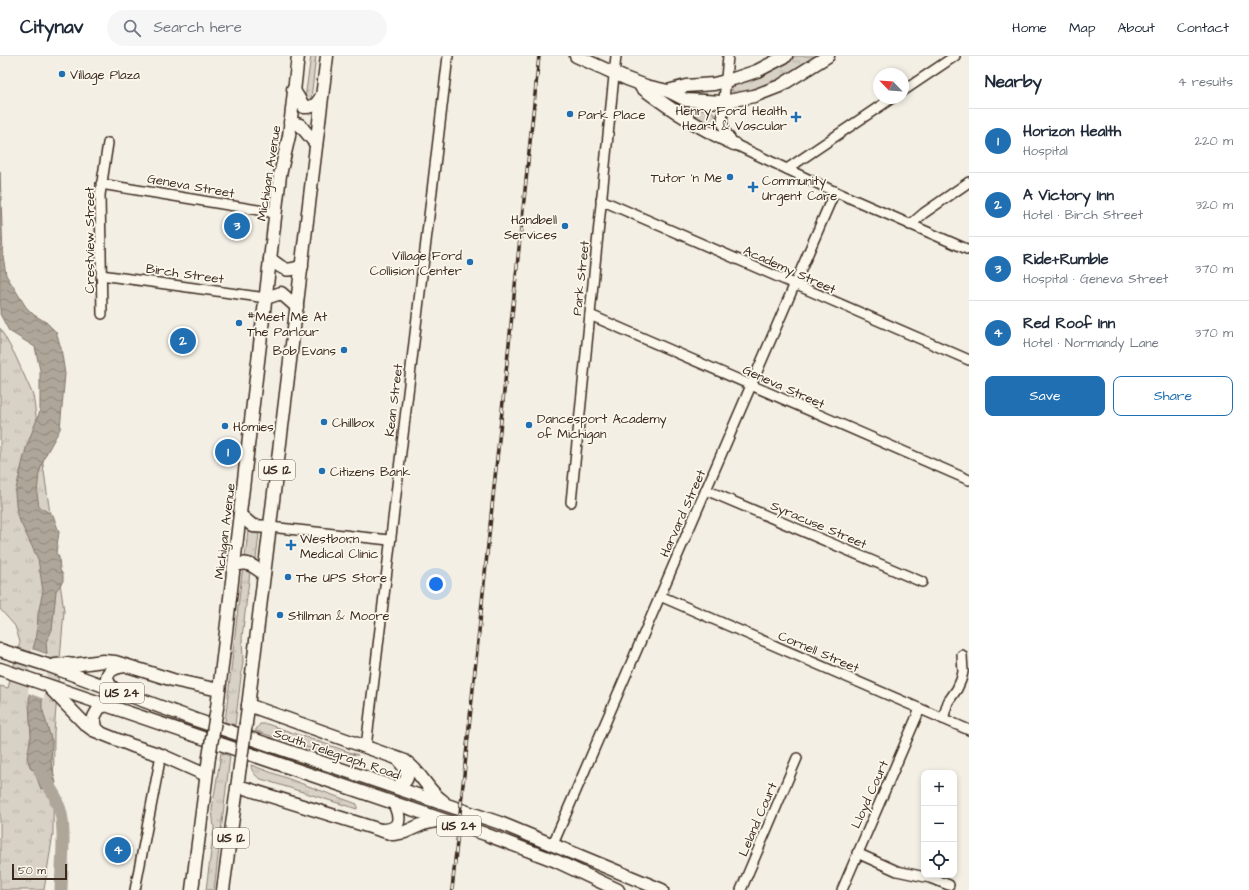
<!DOCTYPE html>
<meta charset="utf-8">
<style>
body{margin:0;font-family:"Architects Daughter",sans-serif;background:#f6f6f7;color:#1f2937}
.controls{position:absolute;right:12px;bottom:12px;display:grid;overflow:hidden;border-radius:8px;box-shadow:0 2px 6px #0003}
.controls button{width:36px;height:36px;display:grid;place-items:center;padding:0;border:0;border-bottom:1px solid #e0e1e3;background:#fff;color:#1f2937;font:20px sans-serif}
.compass{position:absolute;left:873px;top:12px;width:36px;height:36px;border-radius:50%;background:#fff;box-shadow:0 2px 6px #0003;rotate:295deg}
.scale{position:absolute;left:12px;bottom:10px;width:55px;box-sizing:border-box;padding-left:4px;border:2px solid #3b2a1e;border-top:0;font-size:11px;line-height:14px;white-space:nowrap;color:#3b2a1e;-webkit-text-stroke:3px #fbf7ec;paint-order:stroke}
.you{position:absolute;left:436px;top:528px;width:14px;height:14px;margin:-10px;border:3px solid #fff;border-radius:50%;background:#1a73e8;box-shadow:0 0 0 6px #1a73e833}
.badge{display:grid;place-items:center;width:26px;height:26px;border-radius:50%;background:#1f6fb2;color:#fff;font-size:13px;font-weight:700}
.pin{position:absolute;translate:-50% -50%;border:2px solid #fff;box-shadow:0 1px 4px #0006}
.list{margin:0;padding:0;list-style:none}
h2{display:flex;justify-content:space-between;align-items:center;height:52px;margin:0;padding:0 16px;font-size:17px}
h2 small{font-size:13px;font-weight:400;color:#747a83}
.list li{display:grid;grid-template-columns:26px 1fr auto;gap:12px;align-items:center;box-sizing:border-box;height:64px;padding:0 16px;border-top:1px solid #e0e1e3}
.list b{display:block;font-size:15px;white-space:nowrap}
.list p{margin:0;font-size:13px;white-space:nowrap;color:#747a83}
.list em{font-size:13px;font-style:normal;color:#747a83}
.actions{display:flex;gap:8px;padding:12px 16px}
.actions a{flex:1;padding:9px 0;border:1px solid #1f6fb2;border-radius:8px;text-align:center;font-size:14px;color:#1f6fb2}
.actions .main{background:#1f6fb2;color:#fff}
.icon{flex:none;width:22px;height:22px;fill:none;stroke:currentColor;stroke-width:2;stroke-linecap:round;stroke-linejoin:round}
.map{position:relative;flex:none;width:969px;height:834px;overflow:hidden}
header{display:flex;align-items:center;gap:24px;box-sizing:border-box;height:56px;padding:0 20px;background:#fff;border-bottom:1px solid #e0e1e3}
header strong{font-size:19px}
nav{display:flex;gap:22px;margin-inline-start:auto;font-size:14px}
.search{width:280px;height:36px;background:#f6f6f7;display:flex;align-items:center;gap:10px;box-sizing:border-box;padding:0 14px;border-radius:22px;color:#747a83;font-size:15px}
main{display:flex}
aside{flex:1;background:#fff}
.map>svg:first-child{display:block}
.grass{fill:url(#grass-tufts);stroke:#8a7e72}
.water{fill:url(#water-waves);stroke:#817468}
.pier{fill:#f3efe4}
.lines{fill:none;stroke-linecap:round;stroke-linejoin:round}
.river{stroke:#afa69a;stroke-width:13}
.minor-casing{stroke:#3b2a1e;stroke-width:12}
.major-casing{stroke:#3b2a1e;stroke-width:15}
.minor{stroke:#fbf7ec;stroke-width:9}
.major{stroke:#fbf7ec;stroke-width:12}
.rail-casing{stroke:#3b2a1e;stroke-width:3.5}
.rail{stroke:#fbf7ec;stroke-width:2;stroke-dasharray:6;stroke-linecap:butt}
.major-bridge-casing{stroke:#3b2a1e;stroke-width:15;stroke-linecap:butt}
.major-bridge{stroke:#fbf7ec;stroke-width:12}
.poi-dot{fill:#1f6fb2;stroke:#fbf7ec;stroke-width:1.5}
.labels{text-anchor:middle;stroke-width:3.5;stroke-linejoin:round;paint-order:stroke}
.shield{fill:#fbf7ec;stroke:#75685c;stroke-width:1}
.shield-label{font-size:12px;font-weight:bold;fill:#3b2a1e}
.poi-label{font-size:13px;fill:#3b2a1e;stroke:#fbf7ec;text-anchor:start}
.street-label{font-size:13px;fill:#3b2a1e;stroke:#fbf7ec}
</style>
<header>
<strong>Citynav</strong>
<div class="search"><svg class="icon" aria-label="search" viewBox="0 0 24 24"><circle cx="10" cy="10" r="6"/><path d="M15 15l6 6"/></svg>Search here</div>
<nav><a>Home</a><a>Map</a><a>About</a><a>Contact</a></nav>
</header>
<main>
<div class="map">
<svg width="969" height="834" viewBox="0 0 969 834">
<defs>
<pattern id="grass-tufts" width="24" height="20" patternUnits="userSpaceOnUse"><rect width="24" height="20" fill="#d8d1c6"/><path d="M3 7l-1-3M5 7V3M7 7l1-3M15 17l-1-3M17 17v-4M19 17l1-3" fill="none" stroke="#bab4aa"/></pattern>
<pattern id="water-waves" width="16" height="10" patternUnits="userSpaceOnUse"><rect width="16" height="10" fill="#afa69a"/><path d="M0 5q4-4 8 0t8 0" fill="none" stroke="#90877d"/></pattern>
</defs>
<rect width="100%" height="100%" fill="#f3efe4"/>
<filter id="ink" filterUnits="userSpaceOnUse"><feTurbulence type="fractalNoise" baseFrequency=".025" numOctaves="2"/><feDisplacementMap in="SourceGraphic" scale="8" xChannelSelector="R" yChannelSelector="G"/><feConvolveMatrix kernelMatrix="1 2 1 2 8 2 1 2 1" color-interpolation-filters="sRGB"/></filter>
<g filter="url(#ink)">
<!-- grass -->
<g class="grass">
<path d="M311,0h5l-5,43 -4,2 -2,-3z"/>
<path d="M796,0h23c-27,17 -52,33 -84,38l-3,-3v-5l2,-2 45,-18z"/>
<path d="M678,51l33,3 5,6 -1,13z"/>
<path d="M0,272l15,27 18,40 31,216 -10,121 -1,102 -9,56h-44v-204l8,2 12,-46 -5,-16 -15,-17z"/>
<path d="M248,474l5,3 6,1 -3,25 -1,1 -10,-2z"/>
<path d="M245,514h3l2,2 -8,65 1,24 -8,64 -10,-3 17,-149z"/>
<path d="M260,668h7l91,31 -31,-3 -22,-5 -50,-16z"/>
<path d="M221,697l9,3 -16,134h-8l8,-62 -2,-19z"/>
<path d="M251,709l106,39v5l-96,-30c-7,-4 -9,-7 -10,-14z"/>
</g>
<!-- water -->
<path class="water" d="M0,116l3,84 3,19 20,32 8,8 12,7 10,10 5,16 4,26 -5,55 -15,27 -6,17 -2,20 2,14 14,8 6,17 -3,21 3,4 1,13 3,5v6l-7,10 -4,39 -6,12 1,12 -5,48v6l10,34 -1,21 5,20 -15,6 -7,-19 -3,-1 -4,-11 4,-22 -2,-33 4,-54 4,-15 1,-20 5,-23 -5,-32 -21,-44 -2,-22 11,-45 14,-37v-41l-5,-23 -26,-16 -9,-17z"/>
<!-- pier -->
<path class="pier" d="M31,593l18,6 -5,44 -16,-6z"/>
<g class="lines">
<!-- river -->
<path class="river" d="M40,715l16,27v4c12,13 5,69 5,88"/>
<!-- minor casing -->
<g class="minor-casing">
<g id="minor">
<path d="M728,0l-6,66 3,9 9,13 93,44 142,62"/>
<path d="M903,35l52,-35"/>
<path d="M787,113l105,-71"/>
<path d="M101,128l175,29"/>
<path d="M601,144l368,160"/>
<path d="M910,169l14,-12 45,-31"/>
<path d="M101,219l165,23"/>
<path d="M102,258l-2,-119 8,-52"/>
<path d="M590,259l379,165"/>
<path d="M706,434l216,92"/>
<path d="M571,446l45,-446"/>
<path d="M270,471l119,13"/>
<path d="M660,540l309,134"/>
<path d="M943,663l5,-17 9,-13 4,-9 2,-8 -1,-17"/>
<path d="M366,691l82,-691"/>
<path d="M553,788l282,-653"/>
<path d="M857,797l40,18 33,7 19,7"/>
<path d="M135,834l26,-135"/>
<path d="M741,834l56,-132"/>
<path d="M842,834l78,-181"/>
</g>
</g>
<!-- major casing -->
<g class="major-casing">
<g id="major">
<path d="M576,0l51,23 19,7 22,5 18,9 37,2 31,-6 26,-10 48,-30"/>
<path d="M641,31c29,22 59,42 93,57"/>
<path d="M293,33l11,18c10,1 14,-4 18,-12"/>
<path d="M668,35l18,-5 28,-2 19,-5 24,-8 29,-15"/>
<path d="M290,66l10,3 16,19"/>
<path d="M270,203c14,10 15,14 32,7"/>
<path d="M266,242l15,-5 16,14"/>
<path d="M240,459l13,11 17,1"/>
<path d="M234,510c14,-6 19,0 30,8"/>
<path d="M0,594l47,15 149,55 304,103 162,67"/>
<path d="M55,609l12,-1 6,1 30,-4 12,1 58,18 46,10"/>
<path d="M0,613l485,165 71,27 62,29"/>
<path d="M50,632l35,36 8,6 40,16 28,9 45,20"/>
<path d="M116,635c-17,-14 -7,-24 11,-25"/>
<path d="M248,649l157,56c16,10 22,30 38,40"/>
<path d="M217,652l63,-533 9,-39 9,-80"/>
<path d="M246,667l81,-667"/>
<path d="M101,677l-5,-5 -2,-11 5,-9 7,-3"/>
<path d="M238,730l155,48 12,-2 18,-8 18,-4"/>
<path d="M395,731c17,-6 14,-15 4,-26"/>
<path d="M381,774c21,0 20,-12 13,-27"/>
<path d="M192,834l17,-133"/>
<path d="M223,834l17,-124"/>
</g>
</g>
<!-- minor -->
<use href="#minor" class="minor"/>
<!-- major -->
<use href="#major" class="major"/>
<!-- rail casing -->
<g class="rail-casing">
<path id="rail" d="M452,834l87,-834"/>
</g>
<!-- rail -->
<use href="#rail" class="rail"/>
<!-- major-bridge casing -->
<g class="major-bridge-casing">
<g id="major-bridge">
<path d="M209,701l8,-49"/>
<path d="M240,710l6,-43"/>
</g>
</g>
<!-- major-bridge -->
<use href="#major-bridge" class="major-bridge"/>
</g>
</g>
<!-- markers -->
<g class="poi-dot">
<circle cx="62" cy="18" r="4"/>
<circle cx="570" cy="58" r="4"/>
<path d="M794 55h4v4h4v4h-4v4h-4v-4h-4v-4h4z"/>
<circle cx="730" cy="121" r="4"/>
<path d="M751 125h4v4h4v4h-4v4h-4v-4h-4v-4h4z"/>
<circle cx="565" cy="170" r="4"/>
<circle cx="470" cy="206" r="4"/>
<circle cx="239" cy="267" r="4"/>
<circle cx="344" cy="294" r="4"/>
<circle cx="324" cy="366" r="4"/>
<circle cx="529" cy="369" r="4"/>
<circle cx="225" cy="370" r="4"/>
<circle cx="322" cy="415" r="4"/>
<path d="M289 483h4v4h4v4h-4v4h-4v-4h-4v-4h4z"/>
<circle cx="288" cy="521" r="4"/>
<circle cx="280" cy="559" r="4"/>
</g>
<g class="labels">
<!-- shield labels -->
<g class="shield">
<rect x="259" y="404" width="36" height="20" rx="3"/>
<rect x="100" y="627" width="44" height="20" rx="3"/>
<rect x="437" y="760" width="44" height="20" rx="3"/>
<rect x="213" y="772" width="36" height="20" rx="3"/>
</g>
<g class="shield-label">
<text x="277" y="418">US 12</text>
<text x="122" y="641">US 24</text>
<text x="459" y="774">US 24</text>
<text x="231" y="786">US 12</text>
</g>
<!-- poi labels -->
<g class="poi-label">
<text x="70" y="23">Village Plaza</text>
<text x="787" y="59" text-anchor="end">Henry Ford Health<tspan x="787" dy="15">Heart &amp; Vascular</tspan></text>
<text x="578" y="63">Park Place</text>
<text x="722" y="126" text-anchor="end">Tutor 'n Me</text>
<text x="762" y="129">Community<tspan x="762" dy="15">Urgent Care</tspan></text>
<text x="557" y="168" text-anchor="end">Handbell<tspan x="557" dy="15">Services</tspan></text>
<text x="462" y="204" text-anchor="end">Village Ford<tspan x="462" dy="15">Collision Center</tspan></text>
<text x="247" y="265">#Meet Me At<tspan x="247" dy="15">The Parlour</tspan></text>
<text x="336" y="299" text-anchor="end">Bob Evans</text>
<text x="537" y="367">Dancesport Academy<tspan x="537" dy="15">of Michigan</tspan></text>
<text x="332" y="371">Chillbox</text>
<text x="233" y="375">Homies</text>
<text x="330" y="420">Citizens Bank</text>
<text x="300" y="487">Westborn<tspan x="300" dy="15">Medical Clinic</tspan></text>
<text x="296" y="526">The UPS Store</text>
<text x="288" y="564">Stillman &amp; Moore</text>
</g>
<!-- street labels -->
<g class="street-label">
<text transform="translate(268 117) rotate(-81)" y="5">Michigan Avenue</text>
<text transform="translate(191 129) rotate(10)" y="5">Geneva Street</text>
<text transform="translate(89 184) rotate(-90)" y="5">Crestview Street</text>
<text transform="translate(790 213) rotate(24)" y="5">Academy Street</text>
<text transform="translate(185 217) rotate(8)" y="5">Birch Street</text>
<text transform="translate(580 222) rotate(-84)" y="5">Park Street</text>
<text transform="translate(784 330) rotate(24)" y="5">Geneva Street</text>
<text transform="translate(393 344) rotate(-83)" y="5">Kean Street</text>
<text transform="translate(682 457) rotate(-66)" y="5">Harvard Street</text>
<text transform="translate(819 468) rotate(23)" y="5">Syracuse Street</text>
<text transform="translate(224 475) rotate(-83)" y="5">Michigan Avenue</text>
<text transform="translate(819 595) rotate(23)" y="5">Cornell Street</text>
<text transform="translate(337 697) rotate(19)" y="5">South Telegraph Road</text>
<text transform="translate(869 738) rotate(-66)" y="5">Lloyd Court</text>
<text transform="translate(757 763) rotate(-67)" y="5">Leland Court</text>
</g>
</g>
</svg>
<div class="controls">
<button>+</button>
<button>−</button>
<button><svg class="icon" aria-label="locate" viewBox="0 0 24 24"><circle cx="12" cy="12" r="6"/><path d="M12 2v4M12 18v4M2 12h4M18 12h4"/></svg></button>
</div>
<svg class="compass" viewBox="-18 -18 36 36"><path d="M0-13l5 13h-10z" fill="#e53935"/><path d="M0 13l5-13h-10z" fill="#747a83"/></svg>
<div class="scale">50 m</div>
<div class="you"></div>
<div class="pin badge" style="left:228px;top:396px">1</div>
<div class="pin badge" style="left:183px;top:285px">2</div>
<div class="pin badge" style="left:237px;top:170px">3</div>
<div class="pin badge" style="left:118px;top:794px">4</div>
</div>
<aside>
<h2>Nearby<small>4 results</small></h2>
<ul class="list">
<li><span class="badge">1</span><div><b>Horizon Health</b><p>Hospital</p></div><em>220 m</em></li>
<li><span class="badge">2</span><div><b>A Victory Inn</b><p>Hotel · Birch Street</p></div><em>320 m</em></li>
<li><span class="badge">3</span><div><b>Ride+Rumble</b><p>Hospital · Geneva Street</p></div><em>370 m</em></li>
<li><span class="badge">4</span><div><b>Red Roof Inn</b><p>Hotel · Normandy Lane</p></div><em>370 m</em></li>
</ul>
<div class="actions"><a class="main">Save</a><a>Share</a></div>
</aside>
</main>
